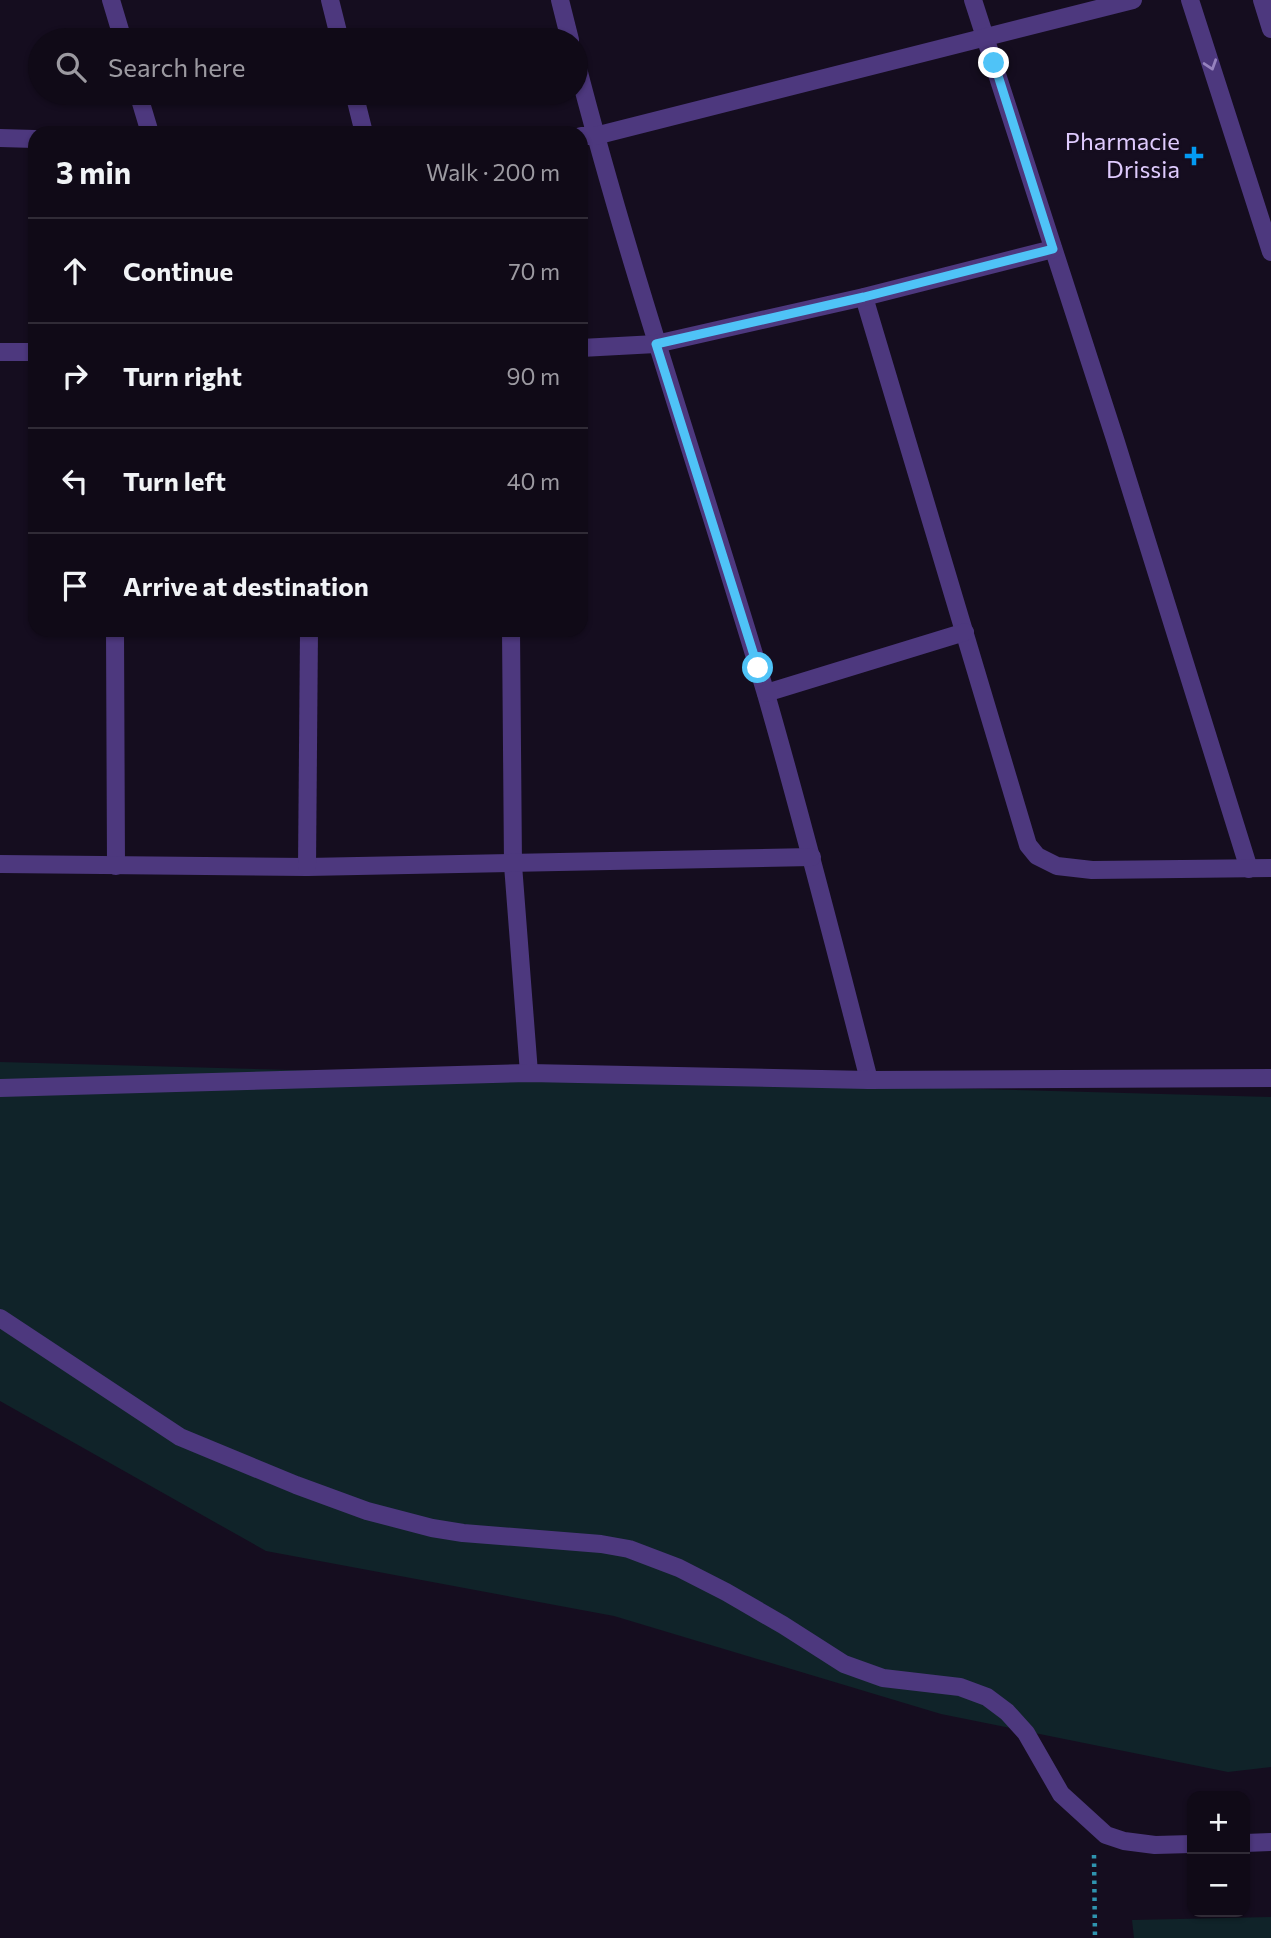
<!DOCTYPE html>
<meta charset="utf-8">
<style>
body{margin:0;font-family:Commissioner,sans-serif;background:#1e1824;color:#f1f3f6}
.controls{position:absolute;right:21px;bottom:21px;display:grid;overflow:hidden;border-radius:14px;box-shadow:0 2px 5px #0004}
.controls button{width:63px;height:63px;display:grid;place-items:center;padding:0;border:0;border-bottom:2px solid #302b36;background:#100a17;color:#f1f3f6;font:35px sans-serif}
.stop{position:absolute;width:21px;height:21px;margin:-16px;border:5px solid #4fc3f7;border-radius:50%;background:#fff}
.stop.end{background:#4fc3f7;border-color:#fff;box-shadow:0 2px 7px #0008}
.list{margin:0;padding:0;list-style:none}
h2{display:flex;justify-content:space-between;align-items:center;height:91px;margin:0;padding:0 28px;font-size:30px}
h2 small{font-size:23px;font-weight:400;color:#9c9aa1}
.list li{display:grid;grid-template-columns:46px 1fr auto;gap:21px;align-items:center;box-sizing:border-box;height:105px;padding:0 28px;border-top:2px solid #302b36}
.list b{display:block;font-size:26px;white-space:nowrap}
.list em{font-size:23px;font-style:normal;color:#9c9aa1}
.icon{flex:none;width:38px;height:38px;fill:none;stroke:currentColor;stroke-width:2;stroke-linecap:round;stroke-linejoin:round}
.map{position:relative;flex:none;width:1271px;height:1938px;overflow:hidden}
.search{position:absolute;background:#100a17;box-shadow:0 2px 5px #0004;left:28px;top:28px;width:560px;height:77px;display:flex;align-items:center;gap:18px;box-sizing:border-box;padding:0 24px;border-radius:38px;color:#9c9aa1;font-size:26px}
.panel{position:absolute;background:#100a17;box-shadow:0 2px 5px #0004;left:28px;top:126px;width:560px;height:511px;border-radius:21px}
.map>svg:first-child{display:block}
.green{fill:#102329}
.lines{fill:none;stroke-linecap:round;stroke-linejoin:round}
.path{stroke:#2f94af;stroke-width:4.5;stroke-dasharray:3.5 5;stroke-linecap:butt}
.minor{stroke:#4d387e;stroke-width:18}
.oneway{stroke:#9682be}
.route{stroke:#4fc3f7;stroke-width:9}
.poi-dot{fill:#039af2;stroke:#150d1f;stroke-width:2.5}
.labels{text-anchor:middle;stroke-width:5;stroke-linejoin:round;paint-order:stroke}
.poi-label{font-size:24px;fill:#dfcbfe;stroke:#150d1f;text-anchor:end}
</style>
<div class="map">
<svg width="1271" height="1938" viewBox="0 0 1271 1938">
<rect width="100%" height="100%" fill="#150d1f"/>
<!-- green -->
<g class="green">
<path d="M0,1062l1271,35v670l-43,5 -287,-58 -327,-98 -348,-65 -266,-150z"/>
<path d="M1271,1917v21h-137l-2,-18z"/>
</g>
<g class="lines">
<!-- path -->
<path class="path" d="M1094,1855l1,83"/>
<!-- minor -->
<g class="minor">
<path d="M111,0l12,40"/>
<path d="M330,0l10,40"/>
<path d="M560,0l10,40"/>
<path d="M973,0l142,439 134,430"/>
<path d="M1190,0l81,252"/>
<path d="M1262,0l9,29"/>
<path d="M576,61c55,214 127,421 190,633 37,128 70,257 103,386"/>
<path d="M138,93l12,40"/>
<path d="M354,93l10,40"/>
<path d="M581,136h14l538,-136"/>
<path d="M0,138l35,1"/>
<path d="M864,297l164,548 9,11 20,10 35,4 179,-2"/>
<path d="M581,348l75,-4 208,-47 189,-48"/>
<path d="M0,352h35"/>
<path d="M115,630l1,236"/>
<path d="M511,630l2,235 16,208"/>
<path d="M766,693l199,-61"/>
<path d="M0,864l307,3 505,-10"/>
<path d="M307,867l2,-237"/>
<path d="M0,1088l529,-15 340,7 402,-2"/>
<path d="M0,1318l180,119 116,48 71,26 65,17 31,5 138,11 28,5 50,19 47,24 57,33 61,39 39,14 77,9 27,10 20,15 19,21 35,61 45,41 18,6 31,4 37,-1"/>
<path d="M1245,1843l26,-1"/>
</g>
</g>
<!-- one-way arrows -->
<defs><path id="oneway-chevron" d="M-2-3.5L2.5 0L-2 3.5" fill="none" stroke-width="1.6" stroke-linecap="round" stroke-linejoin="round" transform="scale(1.75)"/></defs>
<use class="oneway" href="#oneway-chevron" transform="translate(1211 65) rotate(72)"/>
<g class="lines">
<!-- route -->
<path class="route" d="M758,668l-102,-324 208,-47 189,-48 -59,-186"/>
</g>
<!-- markers -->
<path class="poi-dot" d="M1190.5 145.5h7v7h7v7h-7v7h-7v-7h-7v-7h7z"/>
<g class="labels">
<!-- poi labels -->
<g class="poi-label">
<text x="1180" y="150">Pharmacie<tspan x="1180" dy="28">Drissia</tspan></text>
</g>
</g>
</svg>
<div class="controls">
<button>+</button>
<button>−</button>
</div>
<div class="stop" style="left:758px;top:668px"></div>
<div class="stop end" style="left:994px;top:63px"></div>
<div class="search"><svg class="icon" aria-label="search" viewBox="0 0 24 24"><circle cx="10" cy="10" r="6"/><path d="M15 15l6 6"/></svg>Search here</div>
<section class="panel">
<h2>3 min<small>Walk · 200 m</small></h2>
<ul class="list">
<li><svg class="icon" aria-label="ahead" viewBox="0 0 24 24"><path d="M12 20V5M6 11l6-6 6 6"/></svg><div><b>Continue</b></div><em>70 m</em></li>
<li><svg class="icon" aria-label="right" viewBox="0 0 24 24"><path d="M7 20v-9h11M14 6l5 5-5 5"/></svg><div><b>Turn right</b></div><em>90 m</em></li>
<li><svg class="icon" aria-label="left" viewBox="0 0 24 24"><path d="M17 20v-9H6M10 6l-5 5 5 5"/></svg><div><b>Turn left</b></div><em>40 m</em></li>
<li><svg class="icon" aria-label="arrive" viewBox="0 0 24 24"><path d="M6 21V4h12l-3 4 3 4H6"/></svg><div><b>Arrive at destination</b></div></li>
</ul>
</section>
</div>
